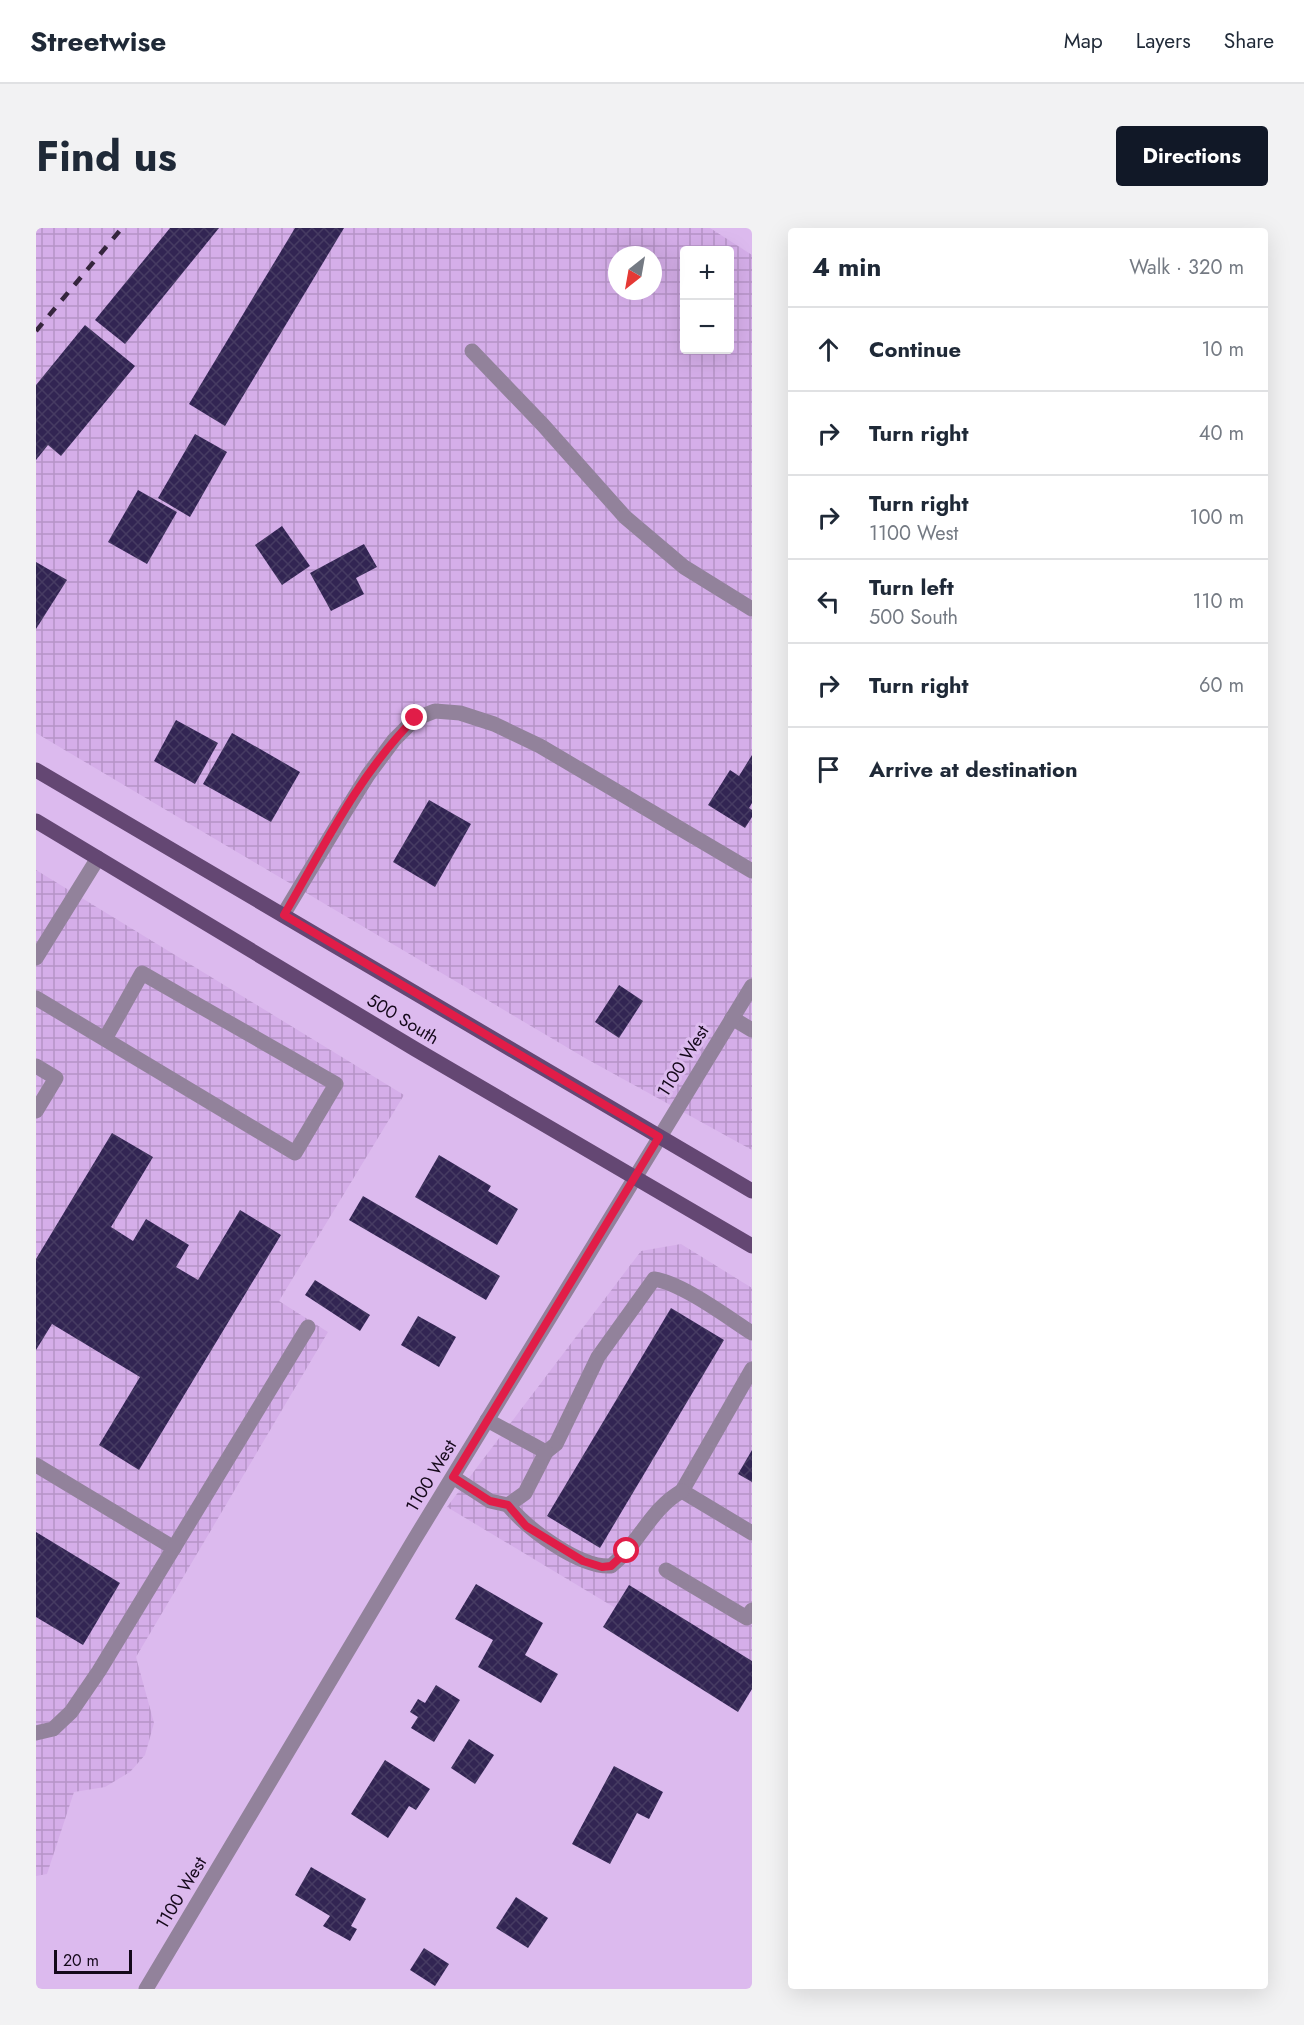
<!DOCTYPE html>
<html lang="en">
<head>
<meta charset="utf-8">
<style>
	body { margin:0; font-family:Jost,sans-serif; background:#f2f2f3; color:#1f2937 }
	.controls { position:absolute; right:18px; top:18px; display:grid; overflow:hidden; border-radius:6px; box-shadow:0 6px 24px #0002 }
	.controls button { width:54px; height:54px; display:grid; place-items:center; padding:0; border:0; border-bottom:2px solid #e0e1e3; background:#fff; color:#1f2937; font:30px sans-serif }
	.compass { position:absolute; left:572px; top:18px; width:54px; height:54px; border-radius:50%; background:#fff; box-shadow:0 6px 24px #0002; rotate:211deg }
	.scale { position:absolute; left:18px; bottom:15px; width:78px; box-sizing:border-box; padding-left:6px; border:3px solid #14081a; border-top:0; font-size:16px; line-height:21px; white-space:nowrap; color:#14081a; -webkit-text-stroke:4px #dcbaee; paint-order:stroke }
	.stop { position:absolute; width:18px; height:18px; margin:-14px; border:4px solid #e11d48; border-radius:50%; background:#fff }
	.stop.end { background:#e11d48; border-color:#fff; box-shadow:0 2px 6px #0008 }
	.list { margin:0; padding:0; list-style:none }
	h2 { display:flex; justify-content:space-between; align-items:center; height:78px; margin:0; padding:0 24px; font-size:26px }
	h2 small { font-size:20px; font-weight:400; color:#747a83 }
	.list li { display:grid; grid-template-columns:39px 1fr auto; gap:18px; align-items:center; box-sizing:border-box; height:84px; padding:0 24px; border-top:2px solid #e0e1e3 }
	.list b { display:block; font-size:22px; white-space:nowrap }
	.list p { margin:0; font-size:20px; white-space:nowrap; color:#747a83 }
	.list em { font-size:20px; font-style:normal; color:#747a83 }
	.icon { flex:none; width:33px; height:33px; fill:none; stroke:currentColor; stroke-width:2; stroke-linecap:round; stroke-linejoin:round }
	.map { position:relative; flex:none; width:716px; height:1761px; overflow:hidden; border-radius:6px }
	header { display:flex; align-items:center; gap:36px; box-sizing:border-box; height:84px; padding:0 30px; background:#fff; border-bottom:2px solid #e0e1e3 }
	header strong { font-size:28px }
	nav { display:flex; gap:33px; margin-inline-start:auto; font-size:21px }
	.intro { display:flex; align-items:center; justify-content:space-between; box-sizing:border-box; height:144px; padding:0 36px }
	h1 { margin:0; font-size:42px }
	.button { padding:15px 27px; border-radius:6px; background:#111827; color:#fff; font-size:21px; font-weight:700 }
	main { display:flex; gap:36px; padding:0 36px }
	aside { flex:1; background:#fff; border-radius:6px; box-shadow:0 6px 24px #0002 }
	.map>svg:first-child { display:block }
</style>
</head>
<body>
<header>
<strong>Streetwise</strong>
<nav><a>Map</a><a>Layers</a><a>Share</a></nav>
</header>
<div class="intro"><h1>Find us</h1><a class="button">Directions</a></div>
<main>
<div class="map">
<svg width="716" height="1761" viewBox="0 0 716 1761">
	<defs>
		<pattern id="industrial-grid" width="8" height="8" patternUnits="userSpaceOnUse" patternTransform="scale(1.5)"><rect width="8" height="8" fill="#d5aee9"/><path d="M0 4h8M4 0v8" fill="none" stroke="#b694c7"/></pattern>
		<pattern id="building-cross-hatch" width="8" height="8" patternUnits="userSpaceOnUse" patternTransform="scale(1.5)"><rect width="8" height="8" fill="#322553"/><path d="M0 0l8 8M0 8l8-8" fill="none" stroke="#463b62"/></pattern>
	</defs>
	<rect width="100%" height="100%" fill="#dcbaee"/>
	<g fill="url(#industrial-grid)" fill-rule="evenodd">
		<path d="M0 0H674L716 27V922L549 830 0 505ZM648 22H694V122H648ZM581 27H617V63H581Z"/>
		<polygon points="0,642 368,867 243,1073 292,1104 100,1429 118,1495 109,1527 94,1544 69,1559 38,1564 11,1646 0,1648"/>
		<polygon points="645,1016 716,1060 716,1462 411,1279 605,1023"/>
	</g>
	<g fill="url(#building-cross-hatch)">
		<polygon points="134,0 183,0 89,116 59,92"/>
		<polygon points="259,0 308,0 189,198 153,176"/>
		<polygon points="49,97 99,138 25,228 12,217 0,232 0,157"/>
		<polygon points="159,206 191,224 154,289 122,270"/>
		<polygon points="102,262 141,284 111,336 72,314"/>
		<polygon points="246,298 274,338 246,357 219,317"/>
		<polygon points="328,316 341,339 320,350 328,366 295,383 274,345"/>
		<polygon points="0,334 31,352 0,401"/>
		<polygon points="140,492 182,515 159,556 118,533"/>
		<polygon points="196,505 264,544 235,594 167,556"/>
		<polygon points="716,527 716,575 713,580 716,582 716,589 709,600 672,577 694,542 703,548"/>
		<polygon points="393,572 435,596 399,659 357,634"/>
		<polygon points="583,757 607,773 583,810 559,794"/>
		<polygon points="76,905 117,929 75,999 97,1013 110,991 153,1017 140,1039 162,1052 204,982 245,1007 103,1242 63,1217 104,1149 16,1096 0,1122 0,1031"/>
		<polygon points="403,927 455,958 452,963 482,981 461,1017 379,969"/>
		<polygon points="327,968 464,1048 450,1072 313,992"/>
		<polygon points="279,1052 334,1087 324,1103 269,1067"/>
		<polygon points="635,1080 688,1112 564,1320 511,1288"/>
		<polygon points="382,1088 420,1109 403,1139 365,1117"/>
		<polygon points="716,1222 716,1254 702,1246"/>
		<polygon points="0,1304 84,1355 47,1417 0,1389"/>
		<polygon points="440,1356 507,1395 489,1427 522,1446 505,1475 442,1439 457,1412 419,1391"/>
		<polygon points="593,1357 716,1433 716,1461 702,1484 567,1399"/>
		<polygon points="400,1457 424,1472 398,1514 375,1500 382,1489 374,1484 382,1471 389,1475"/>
		<polygon points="433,1511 458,1527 439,1556 415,1540"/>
		<polygon points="349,1532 394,1561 380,1582 373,1578 352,1610 315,1586"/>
		<polygon points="578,1538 627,1564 613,1591 601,1585 574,1636 536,1616"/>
		<polygon points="275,1639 330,1671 315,1698 321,1701 314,1713 287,1698 294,1688 259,1667"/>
		<polygon points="480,1669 512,1690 492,1720 460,1700"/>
		<polygon points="388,1720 413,1736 399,1758 374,1742"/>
	</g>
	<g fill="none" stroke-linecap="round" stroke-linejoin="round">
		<g stroke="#92829b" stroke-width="15">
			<polyline points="436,123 507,197 589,289 648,339 716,381"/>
			<polyline points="247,687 309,584 332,547 358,512 379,491 399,483 424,485 458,496 504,518 716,643"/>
			<polyline points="0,730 62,630"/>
			<polyline points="0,770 259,925 300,856 106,745 69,811"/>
			<polyline points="696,790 716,802"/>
			<polyline points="0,838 20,850 0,883"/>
			<polyline points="716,1141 646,1263 716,1305"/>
			<path d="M451 1192 510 1224 520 1216 562 1129 618 1051C646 1055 691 1089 716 1105"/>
			<polyline points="0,1237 138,1320"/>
			<polyline points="417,1249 454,1273 472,1277 489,1265 510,1224"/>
			<path d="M472 1277C491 1301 544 1340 575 1338 603 1316 614 1281 646 1263"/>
			<polyline points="630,1342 711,1390 716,1382"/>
			<polyline points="0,1505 17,1501 35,1484 63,1443 272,1099"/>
			<polyline points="110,1761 378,1312 716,758"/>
		</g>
		<g stroke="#644773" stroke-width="15">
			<polyline points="0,542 716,963"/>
			<polyline points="0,593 379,821 716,1018"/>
		</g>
		<polyline stroke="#35253d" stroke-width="4.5" stroke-dasharray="10 10" stroke-linecap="butt" points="0,103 86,0"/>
	</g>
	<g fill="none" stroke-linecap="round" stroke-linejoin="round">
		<path stroke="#e11d48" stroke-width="8" d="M379 490C323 546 287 620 248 687L623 909 417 1249 454 1273 472 1277 490 1298 547 1333 566 1339 575 1338 591 1323"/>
	</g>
	<g text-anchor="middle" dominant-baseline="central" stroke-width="6" stroke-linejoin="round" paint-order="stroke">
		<g font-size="18" fill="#14081a" stroke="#dcbaee">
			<text transform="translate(367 791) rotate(31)">500 South</text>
			<text transform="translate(647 833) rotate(-58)">1100 West</text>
			<text transform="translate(395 1248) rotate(-59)">1100 West</text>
			<text transform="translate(145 1665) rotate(-59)">1100 West</text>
		</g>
	</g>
</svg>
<div class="controls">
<button>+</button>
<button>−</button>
</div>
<svg class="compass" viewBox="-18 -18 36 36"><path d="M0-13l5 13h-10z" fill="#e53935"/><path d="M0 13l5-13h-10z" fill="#747a83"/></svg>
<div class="scale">20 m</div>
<div class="stop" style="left:591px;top:1323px"></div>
<div class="stop end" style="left:379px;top:490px"></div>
</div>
<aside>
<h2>4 min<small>Walk · 320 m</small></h2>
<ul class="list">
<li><svg class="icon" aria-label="ahead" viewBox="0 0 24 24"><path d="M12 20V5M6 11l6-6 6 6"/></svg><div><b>Continue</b></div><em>10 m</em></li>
<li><svg class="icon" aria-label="right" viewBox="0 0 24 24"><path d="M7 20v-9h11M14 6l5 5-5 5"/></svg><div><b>Turn right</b></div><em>40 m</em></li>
<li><svg class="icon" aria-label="right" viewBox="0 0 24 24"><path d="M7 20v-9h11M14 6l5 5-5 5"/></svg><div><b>Turn right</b><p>1100 West</p></div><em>100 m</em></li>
<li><svg class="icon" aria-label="left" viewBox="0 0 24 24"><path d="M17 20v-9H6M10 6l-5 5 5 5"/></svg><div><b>Turn left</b><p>500 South</p></div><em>110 m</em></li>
<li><svg class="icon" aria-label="right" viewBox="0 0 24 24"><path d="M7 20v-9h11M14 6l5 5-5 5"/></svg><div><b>Turn right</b></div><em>60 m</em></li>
<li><svg class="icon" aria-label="arrive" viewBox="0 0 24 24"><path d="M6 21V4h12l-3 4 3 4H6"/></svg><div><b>Arrive at destination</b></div></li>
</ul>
</aside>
</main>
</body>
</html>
